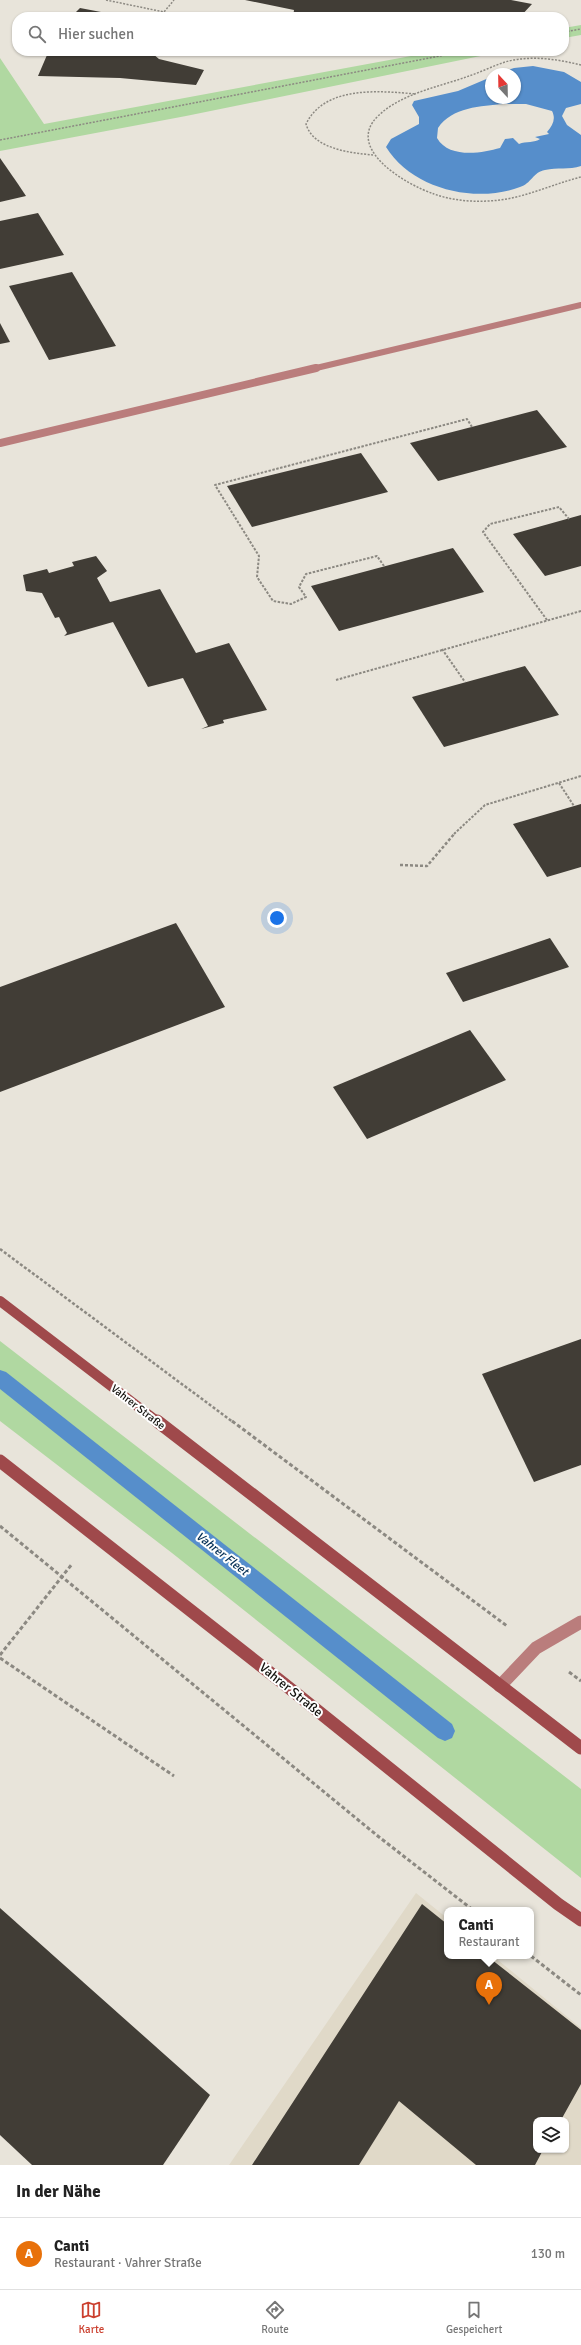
<!DOCTYPE html>
<html lang="de">
<head>
<meta charset="utf-8">
<style>
	body { margin:0; font-family:Signika,sans-serif; background:#f6f6f6; color:#222 }
	.controls { position:absolute; right:12px; bottom:12px; display:grid; overflow:hidden; border-radius:8px; box-shadow:0 1px 3px #0004 }
	.controls button { width:36px; height:36px; display:grid; place-items:center; padding:0; border:0; border-bottom:1px solid #e0e0e0; background:#fff; color:#222; font:20px sans-serif }
	.compass { position:absolute; left:485px; top:68px; width:36px; height:36px; border-radius:50%; background:#fff; box-shadow:0 1px 3px #0004; rotate:338deg }
	.you { position:absolute; left:277px; top:918px; width:14px; height:14px; margin:-10px; border:3px solid #fff; border-radius:50%; background:#1a73e8; box-shadow:0 0 0 6px #1a73e833 }
	.badge { display:grid; place-items:center; width:26px; height:26px; border-radius:50%; background:#cb3f2e; color:#fff; font-size:13px; font-weight:700 }
	.pin { position:absolute; translate:-50% -33px; filter:drop-shadow(0 1px 2px #0008) }
	.pin::after { content:''; position:absolute; top:21px; width:14px; height:12px; background:inherit; clip-path:polygon(0 0,100% 0,50% 100%) }
	.popup { position:absolute; left:444px; top:1907px; width:90px; height:52px; box-sizing:border-box; display:grid; place-content:center; border-radius:8px; background:#fff; filter:drop-shadow(0 1px 3px #0005); font-size:13px; white-space:nowrap; color:#767676 }
	.popup b { font-size:15px; color:#222 }
	.popup::after { content:''; position:absolute; left:50%; top:100%; margin-left:-8px; border:8px solid transparent; border-top-color:#fff }
	.list { margin:0; padding:0; list-style:none }
	h2 { display:flex; justify-content:space-between; align-items:center; height:52px; margin:0; padding:0 16px; font-size:17px }
	h2 small { font-size:13px; font-weight:400; color:#767676 }
	.list li { display:grid; grid-template-columns:26px 1fr auto; gap:12px; align-items:center; box-sizing:border-box; height:72px; padding:0 16px; border-top:1px solid #e0e0e0 }
	.list b { display:block; font-size:15px; white-space:nowrap }
	.list p { margin:0; font-size:13px; white-space:nowrap; color:#767676 }
	.list em { font-size:13px; font-style:normal; color:#767676 }
	.icon { flex:none; width:22px; height:22px; fill:none; stroke:currentColor; stroke-width:2; stroke-linecap:round; stroke-linejoin:round }
	.map { position:relative; flex:none; width:581px; height:2165px; overflow:hidden }
	.search { position:absolute; background:#fff; box-shadow:0 1px 3px #0004; left:12px; right:12px; top:12px; height:44px; display:flex; align-items:center; gap:10px; box-sizing:border-box; padding:0 14px; border-radius:16px; color:#767676; font-size:15px }
	.sheet { height:124px; background:#fff }
	nav { display:flex; justify-content:space-around; align-items:center; box-sizing:border-box; height:56px; border-top:1px solid #e0e0e0; background:#fff; font-size:11px; color:#767676 }
	nav a { display:grid; justify-items:center; gap:2px }
	nav .on { color:#cb3f2e }
	.map>svg:first-child { display:block }
</style>
</head>
<body>
<div class="map">
<svg width="581" height="2165" viewBox="0 0 581 2165">
	<rect width="100%" height="100%" fill="#e8e4da"/>
	<path fill="#e0d9c8" fill-rule="evenodd" d="M416 1893 447 1918V1956H493L581 2028V2165H229ZM536 2120H566V2150H536Z"/>
	<g fill="#b0d8a1">
		<polygon points="581,25 581,35 564,38 564,28"/>
		<polygon points="438,51 505,51 186,116 0,151 0,58 44,124"/>
		<polygon points="0,1341 581,1789 581,1878 172,1553 0,1421"/>
	</g>
	<path fill="#568ecb" fill-rule="evenodd" d="M533 66 564 72 581 82V104L566 108 562 116 567 125 581 135V166C569 170 557 167 545 170 533 172 531 184 520 187 475 204 412 189 386 147L391 139 419 124V117L412 105 414 101 458 91 491 77V98H515V74H497L514 68ZM504 104H526L552 111C556 119 553 125 547 132L549 134 535 137 540 139C535 143 526 141 519 144L513 138 505 139 500 148C482 153 449 159 437 138L438 128C452 107 481 106 504 104Z"/>
	<g fill="none" stroke-linecap="round" stroke-linejoin="round">
		<polygon fill="#568ecb" fill-rule="evenodd" points="0,1370 6,1372 452,1724 455,1731 452,1738 445,1741 438,1738 0,1389"/>
	</g>
	<g fill="#413d36">
		<polygon points="245,0 511,0 532,4 520,17 333,13 330,17 293,17 294,10"/>
		<polygon points="80,8 122,16 122,17 71,17"/>
		<polygon points="118,51 155,51 153,54 159,59 204,70 196,85 120,78 38,76 47,55 116,55"/>
		<polygon points="0,158 18,184 26,196 0,202"/>
		<polygon points="38,213 64,255 0,269 0,221"/>
		<polygon points="72,272 116,346 49,360 9,286"/>
		<polygon points="0,323 10,342 0,344"/>
		<polygon points="537,410 567,447 438,481 410,443"/>
		<polygon points="361,453 388,492 252,527 227,486"/>
		<polygon points="581,515 581,566 545,576 513,534"/>
		<polygon points="453,548 484,592 339,631 311,586"/>
		<polygon points="96,556 107,571 97,578 110,602 160,589 196,653 229,643 267,710 223,720 224,723 201,729 208,726 183,678 148,687 113,622 64,636 67,633 59,617 55,618 42,593 26,591 23,575 47,569 49,573 74,566 72,562"/>
		<polygon points="525,666 559,715 444,747 412,697"/>
		<polygon points="581,804 581,867 547,877 513,824"/>
		<polygon points="176,923 225,1007 0,1092 0,987"/>
		<polygon points="550,938 569,967 463,1002 446,973"/>
		<polygon points="470,1030 506,1080 367,1139 333,1087"/>
		<polygon points="581,1339 581,1465 534,1482 482,1374"/>
		<polygon points="422,1904 447,1924 447,1956 487,1956 581,2030 581,2084 561,2120 536,2120 536,2150 543,2150 535,2165 476,2165 399,2101 359,2165 252,2165"/>
		<polygon points="0,1908 210,2095 163,2165 32,2165 0,2135"/>
	</g>
	<g fill="none" stroke-linecap="round" stroke-linejoin="round">
		<g stroke="#8c8982" stroke-width="1.5" stroke-dasharray="2 1.5" stroke-linecap="butt">
			<polyline points="106,0 164,12 174,0"/>
			<polyline points="564,32 581,29"/>
			<path d="M581 65C557 59 530 55 505 62 493 66 481 72 469 76 439 87 402 93 378 116 344 149 407 185 434 194 451 200 469 202 488 201 521 200 549 185 581 177"/>
			<polyline points="0,140 466,51"/>
			<path d="M373 155C351 153 313 149 306 124 325 85 380 91 416 94"/>
		</g>
		<g stroke="#8c8982" stroke-width="2" stroke-dasharray="2.5 1.5" stroke-linecap="butt">
			<polyline points="384,566 377,556 306,574 299,587 306,597 291,604 273,601 257,577 259,556 215,485 467,419 472,427"/>
			<polyline points="547,620 483,532 490,524 559,507 569,519"/>
			<polyline points="442,649 465,682"/>
			<polyline points="336,680 581,611"/>
			<polyline points="559,783 574,806"/>
			<polyline points="454,834 485,805 581,776"/>
		</g>
		<g stroke="#8c8982" stroke-width="2.5" stroke-dasharray="3 2" stroke-linecap="butt">
			<polyline points="400,865 427,866 455,833"/>
			<polyline points="0,1249 233,1422"/>
		</g>
		<g stroke="#8c8982" stroke-width="3" stroke-dasharray="4 2.5" stroke-linecap="butt">
			<polyline points="232,1421 507,1626"/>
			<polyline points="0,1526 379,1837 473,1910"/>
			<polyline points="0,1655 72,1564"/>
			<polyline points="0,1658 174,1776"/>
			<polyline points="569,1672 581,1681"/>
			<polyline points="531,1956 581,1995"/>
		</g>
		<polyline stroke="#ba7d7c" stroke-width="6" points="312,369 581,305"/>
		<polyline stroke="#ba7d7c" stroke-width="8" points="0,443 316,368"/>
		<polyline stroke="#ba7d7c" stroke-width="13" points="500,1686 536,1648 581,1622"/>
		<polyline stroke="#9f494b" stroke-width="10" points="0,1301 158,1422"/>
		<g stroke="#9f494b" stroke-width="13">
			<polyline points="157,1421 581,1748"/>
			<polyline points="0,1461 283,1683 558,1904 581,1920"/>
		</g>
	</g>
	<g text-anchor="middle" dominant-baseline="central" stroke-width="4" stroke-linejoin="round" paint-order="stroke">
		<g font-size="11" fill="#13120e" stroke="#fff">
			<text transform="translate(138 1407) rotate(38)">Vahrer Straße</text>
		</g>
		<g font-size="12" font-style="italic" fill="#042e55" stroke="#fff">
			<text transform="translate(222 1554) rotate(38)">Vahrer Fleet</text>
		</g>
		<g font-size="13" fill="#13120e" stroke="#fff">
			<text transform="translate(291 1690) rotate(39)">Vahrer Straße</text>
		</g>
	</g>
</svg>
<div class="controls">
<button><svg class="icon" aria-label="layers" viewBox="0 0 24 24"><path d="M12 4l9 5-9 5-9-5zM3 14l9 5 9-5"/></svg></button>
</div>
<svg class="compass" viewBox="-18 -18 36 36"><path d="M0-13l5 13h-10z" fill="#e53935"/><path d="M0 13l5-13h-10z" fill="#767676"/></svg>
<div class="you"></div>
<div class="pin badge" style="left:489px;top:2005px;background:#e8710a">A</div>
<div class="popup"><b>Canti</b>Restaurant</div>
<div class="search"><svg class="icon" aria-label="search" viewBox="0 0 24 24"><circle cx="10" cy="10" r="6"/><path d="M15 15l6 6"/></svg>Hier suchen</div>
</div>
<section class="sheet">
<h2>In der Nähe<small></small></h2>
<ul class="list">
<li><span class="badge" style="background:#e8710a">A</span><div><b>Canti</b><p>Restaurant · Vahrer Straße</p></div><em>130 m</em></li>
</ul>
</section>
<nav>
<a class="on"><svg class="icon" aria-label="map" viewBox="0 0 24 24"><path d="M3 6l6-2 6 2 6-2v14l-6 2-6-2-6 2zM9 4v14M15 6v14"/></svg>Karte</a>
<a><svg class="icon" aria-label="directions" viewBox="0 0 24 24"><path d="M12 3l9 9-9 9-9-9zM9 14v-3h6M13 9l2 2-2 2"/></svg>Route</a>
<a><svg class="icon" aria-label="saved" viewBox="0 0 24 24"><path d="M7 4h10v16l-5-4-5 4z"/></svg>Gespeichert</a>
</nav>
</body>
</html>
